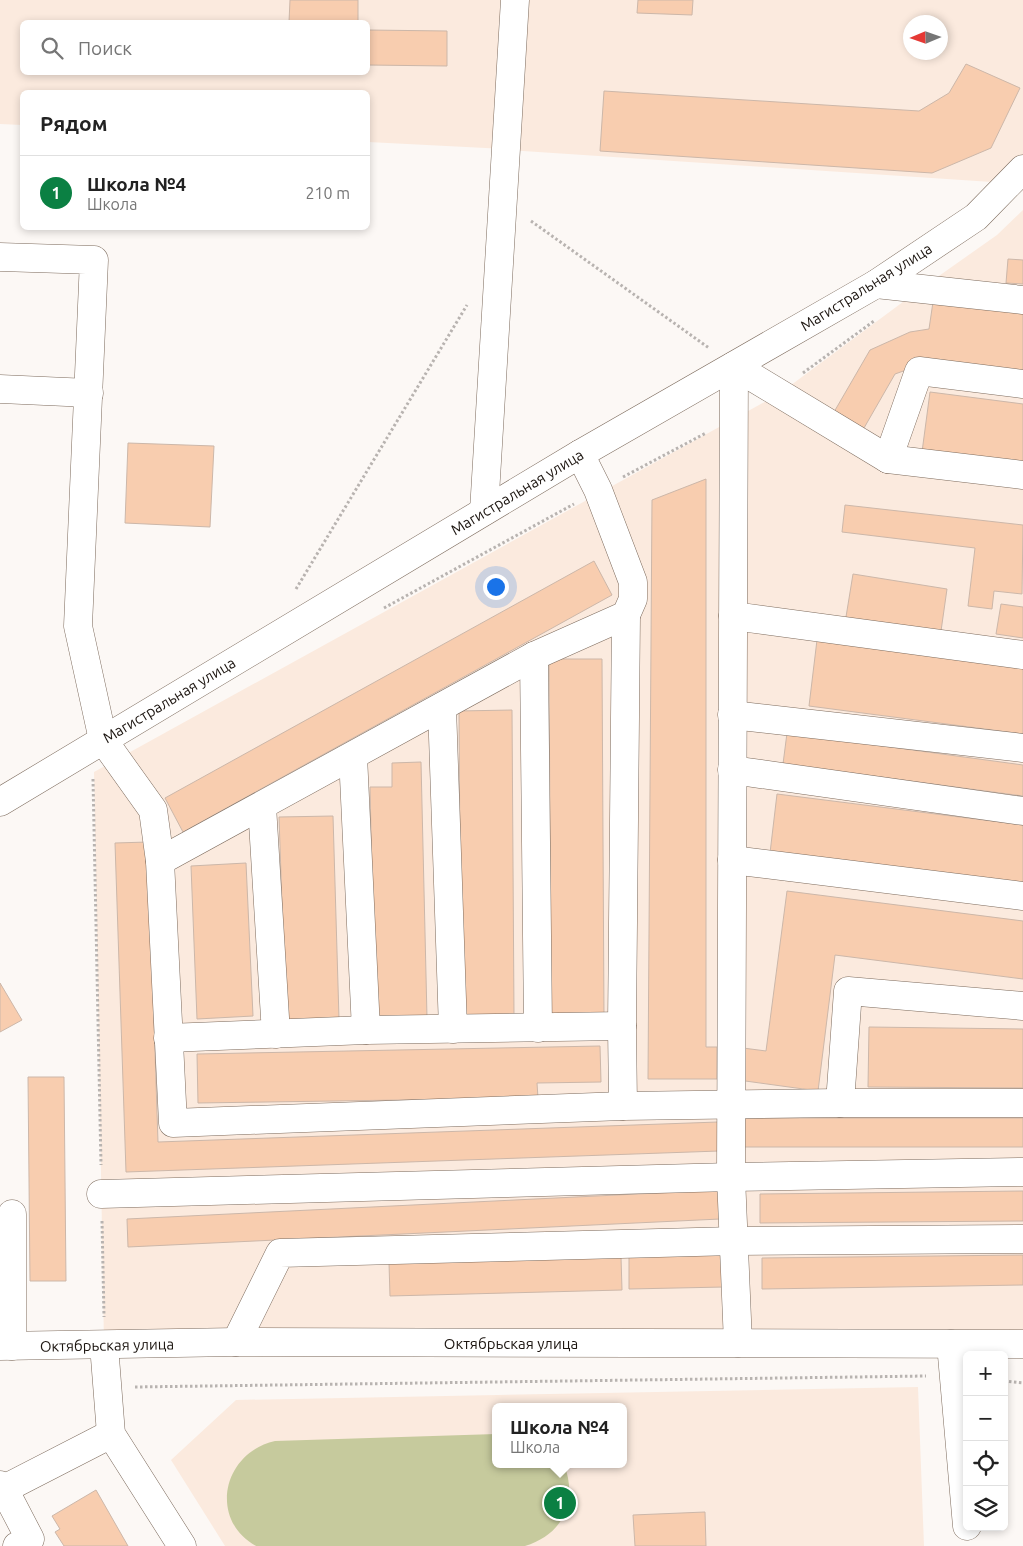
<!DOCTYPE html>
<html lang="ru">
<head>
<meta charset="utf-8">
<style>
	body { margin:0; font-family:Ubuntu,sans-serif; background:#f6f6f6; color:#222 }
	.controls { position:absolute; right:15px; bottom:15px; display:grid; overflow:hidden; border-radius:8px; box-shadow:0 2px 8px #0003 }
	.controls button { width:45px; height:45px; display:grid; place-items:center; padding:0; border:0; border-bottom:1px solid #e0e0e0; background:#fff; color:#222; font:25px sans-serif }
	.compass { position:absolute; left:903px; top:15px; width:45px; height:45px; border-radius:50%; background:#fff; box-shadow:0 2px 8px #0003; rotate:268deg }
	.you { position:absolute; left:495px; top:586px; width:18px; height:18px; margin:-12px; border:4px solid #fff; border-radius:50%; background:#1a73e8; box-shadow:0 0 0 8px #1a73e833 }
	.badge { display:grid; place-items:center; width:32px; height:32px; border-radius:50%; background:#0b8043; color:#fff; font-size:16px; font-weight:700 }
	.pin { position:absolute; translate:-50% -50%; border:2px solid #fff; box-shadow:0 1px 5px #0006 }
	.popup { position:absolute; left:492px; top:1403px; width:135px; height:65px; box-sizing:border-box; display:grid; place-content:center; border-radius:8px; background:#fff; filter:drop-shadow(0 1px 4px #0005); font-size:16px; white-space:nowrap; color:#767676 }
	.popup b { font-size:19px; color:#222 }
	.popup::after { content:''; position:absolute; left:50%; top:100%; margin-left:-10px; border:10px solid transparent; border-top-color:#fff }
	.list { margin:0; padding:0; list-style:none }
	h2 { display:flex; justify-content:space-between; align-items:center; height:65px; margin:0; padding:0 20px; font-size:21px }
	h2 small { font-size:16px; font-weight:400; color:#767676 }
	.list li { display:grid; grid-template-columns:32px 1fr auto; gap:15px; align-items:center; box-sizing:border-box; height:75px; padding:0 20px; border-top:1px solid #e0e0e0 }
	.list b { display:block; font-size:19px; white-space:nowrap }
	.list p { margin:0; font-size:16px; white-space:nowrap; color:#767676 }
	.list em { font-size:16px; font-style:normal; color:#767676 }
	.icon { flex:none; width:28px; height:28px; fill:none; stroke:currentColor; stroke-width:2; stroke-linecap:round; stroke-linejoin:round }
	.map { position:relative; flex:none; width:1023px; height:1546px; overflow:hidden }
	.search { position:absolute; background:#fff; box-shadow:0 2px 8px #0003; left:20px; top:20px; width:350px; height:55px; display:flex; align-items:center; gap:12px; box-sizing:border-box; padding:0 18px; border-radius:8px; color:#767676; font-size:19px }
	.panel { position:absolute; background:#fff; box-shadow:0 2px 8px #0003; left:20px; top:90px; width:350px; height:140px; border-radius:8px }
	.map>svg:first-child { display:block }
</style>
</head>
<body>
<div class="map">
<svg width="1023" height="1546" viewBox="0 0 1023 1546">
	<rect width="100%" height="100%" fill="#fcf8f5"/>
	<g fill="#fbeade" fill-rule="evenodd">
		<path d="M0 0H514L505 149 368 142V92H22V125L0 124ZM22 22H368V72H22Z"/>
		<path d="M517 0H1023V155L1007 183 508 150ZM910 22H940V52H910Z"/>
		<polygon points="1023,210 1023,1343 104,1345 94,772 779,394 919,290 997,235"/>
		<path d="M918 1387 924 1546H225L171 1460 236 1400ZM496 1407H624V1464H496Z"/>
	</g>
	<path fill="#c6ca9d" d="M496 1434V1464H564C578 1501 564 1534 525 1546H256C208 1519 223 1453 275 1441Z"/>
	<g fill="#f8cdaf" stroke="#ccb7a9">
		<polygon points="290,0 358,0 358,22 289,22"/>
		<polygon points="638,0 693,0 692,15 637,13"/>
		<polygon points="368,30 447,31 447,66 368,65"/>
		<polygon points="966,64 1020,88 991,148 932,173 600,151 604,91 919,111 949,93"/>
		<polygon points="1008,259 1023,260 1023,284 1006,283"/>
		<polygon points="933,302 1023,313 1023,374 926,363 895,374 864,428 834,412 870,350 910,332 929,329"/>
		<polygon points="930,392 1023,404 1023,464 922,452"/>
		<polygon points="128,443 214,446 210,527 125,523"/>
		<polygon points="706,479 706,1047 717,1047 717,1079 648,1079 652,500"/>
		<polygon points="845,505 1023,525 1022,594 994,591 992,609 968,606 975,548 842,532"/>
		<polygon points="594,561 612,595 183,832 165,798"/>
		<polygon points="853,574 947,589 940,638 845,623"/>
		<polygon points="1001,604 1023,607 1023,638 996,634"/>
		<polygon points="817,640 1023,666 1023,734 809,706"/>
		<polygon points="549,659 602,659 604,1018 551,1018"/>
		<polygon points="512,710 514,1016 461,1016 459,711"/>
		<polygon points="787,733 1023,765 1023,796 783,764"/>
		<polygon points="421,762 427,1018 375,1020 370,787 392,787 392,763"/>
		<polygon points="777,794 1023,825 1023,885 770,853"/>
		<polygon points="333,816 339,1019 286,1021 279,817"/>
		<polygon points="148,842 158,1142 718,1122 719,1151 126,1172 115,843"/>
		<polygon points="246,863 253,1016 197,1019 191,866"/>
		<polygon points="787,891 1023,921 1023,979 835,955 818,1091 738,1080 743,1048 766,1051"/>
		<polygon points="0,983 22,1020 0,1032"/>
		<polygon points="869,1027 1023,1029 1023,1088 868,1087"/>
		<polygon points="600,1046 601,1082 537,1083 538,1098 198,1103 197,1054"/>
		<polygon points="28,1077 64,1077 66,1281 30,1281"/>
		<rect x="741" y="1118" width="282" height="29"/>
		<polygon points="719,1190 720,1219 128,1247 127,1219"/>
		<polygon points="1023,1191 1023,1221 760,1223 760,1194"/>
		<polygon points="724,1255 724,1287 629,1289 629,1257"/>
		<polygon points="1023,1255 1023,1285 762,1289 762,1258"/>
		<polygon points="621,1257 622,1290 390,1296 389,1263"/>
		<polygon points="96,1490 128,1546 64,1546 55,1532 60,1529 52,1516"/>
		<polygon points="705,1512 706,1546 635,1546 633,1515"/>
	</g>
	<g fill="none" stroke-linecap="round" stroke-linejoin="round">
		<g stroke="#7d6b5d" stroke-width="29">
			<g id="minor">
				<polyline points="0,257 94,260 78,626 103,740 153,810 160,861 173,1123 623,1106 840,1103 1023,1103"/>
				<polyline points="876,284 1023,300"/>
				<polyline points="734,366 731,1177 738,1343"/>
				<polyline points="734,366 888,459 1023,475"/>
				<polyline points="0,389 89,393"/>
				<polyline points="888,459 919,371 1023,384"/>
				<polyline points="484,511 515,0"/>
				<polyline points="733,616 1023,655"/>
				<polyline points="534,656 538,1028"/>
				<polyline points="442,707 453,1029"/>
				<polyline points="732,715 1023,748"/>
				<polyline points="353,756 366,1030"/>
				<polyline points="732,770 1023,811"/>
				<polyline points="262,806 276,1034"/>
				<polyline points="732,860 1023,896"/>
				<polyline points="160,861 534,656 626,615 633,599 633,582 598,490 580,454"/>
				<polyline points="168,1038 366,1030 622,1026"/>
				<polyline points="840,1103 848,991 1023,1006"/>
				<polyline points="623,1106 622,1026 626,615"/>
				<polyline points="101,1194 731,1177 1023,1172"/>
				<polyline points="236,1342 280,1253 734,1241 1023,1239"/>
				<polyline points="951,1344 967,1526"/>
				<polyline points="104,1345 111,1434 182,1546"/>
				<polyline points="0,1346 236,1342 1023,1344"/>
				<polyline points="12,1346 12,1214"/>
				<polyline points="0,1485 4,1489 30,1539 17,1546"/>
				<polyline points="4,1489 111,1434"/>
			</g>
		</g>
		<g stroke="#7d6b5d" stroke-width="29">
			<polyline id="major" points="0,802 580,454 876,284 976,217 1023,169"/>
		</g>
		<g stroke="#b8b3b0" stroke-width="3" stroke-dasharray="2.5 2.5" stroke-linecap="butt">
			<polyline points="531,221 709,348"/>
			<polyline points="803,373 874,321"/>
			<polyline points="623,477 706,433"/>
			<polyline points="296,589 467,305"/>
			<polyline points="384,608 574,504"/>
			<polyline points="93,779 101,1165"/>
			<polyline points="102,1221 104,1317"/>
			<polyline points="1004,1381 1023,1383"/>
			<polyline points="135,1387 926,1376"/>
		</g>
		<use href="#minor" stroke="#fff" stroke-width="28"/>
		<use href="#major" stroke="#fff" stroke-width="28"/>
	</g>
	<g text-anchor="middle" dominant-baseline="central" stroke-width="4.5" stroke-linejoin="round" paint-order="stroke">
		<g font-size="15" fill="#1b140f" stroke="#fff">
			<text transform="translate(866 287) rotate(-32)">Магистральная улица</text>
			<text transform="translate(517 492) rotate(-31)">Магистральная улица</text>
			<text transform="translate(169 700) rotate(-31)">Магистральная улица</text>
			<text x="511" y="1343">Октябрьская улица</text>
			<text transform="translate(107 1345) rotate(-1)">Октябрьская улица</text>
		</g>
	</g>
</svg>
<div class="controls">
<button>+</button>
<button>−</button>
<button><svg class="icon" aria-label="locate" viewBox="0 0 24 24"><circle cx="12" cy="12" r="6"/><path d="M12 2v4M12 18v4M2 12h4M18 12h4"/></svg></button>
<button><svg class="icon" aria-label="layers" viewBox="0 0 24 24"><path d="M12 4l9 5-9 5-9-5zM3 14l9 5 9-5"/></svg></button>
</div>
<svg class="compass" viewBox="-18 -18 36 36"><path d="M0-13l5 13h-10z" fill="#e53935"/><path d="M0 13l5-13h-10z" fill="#767676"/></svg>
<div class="you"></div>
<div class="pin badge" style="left:560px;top:1503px">1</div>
<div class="popup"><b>Школа №4</b>Школа</div>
<div class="search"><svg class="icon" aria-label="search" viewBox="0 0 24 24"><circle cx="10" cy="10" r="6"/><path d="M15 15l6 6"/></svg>Поиск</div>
<section class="panel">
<h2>Рядом<small></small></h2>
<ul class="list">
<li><span class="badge">1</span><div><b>Школа №4</b><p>Школа</p></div><em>210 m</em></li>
</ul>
</section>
</div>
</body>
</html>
